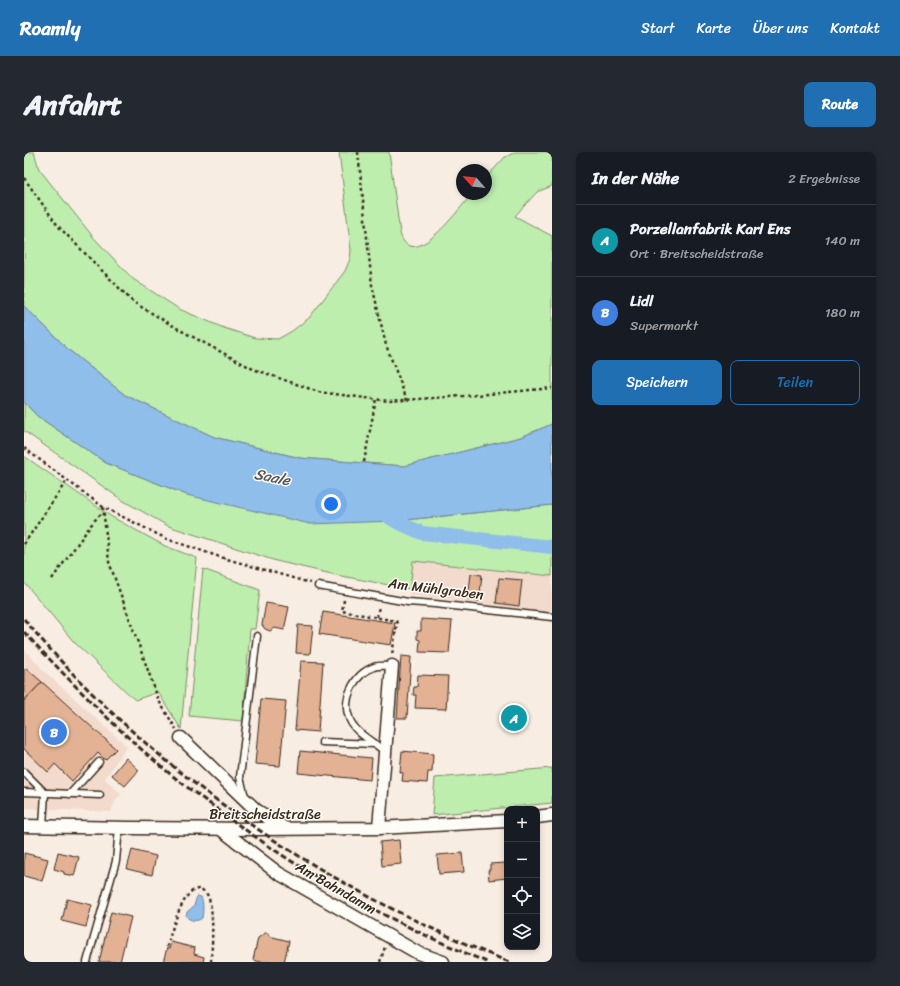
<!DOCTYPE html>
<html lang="de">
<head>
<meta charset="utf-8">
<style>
	body { margin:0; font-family:Sriracha,sans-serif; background:#242831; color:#f1f3f6 }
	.controls { position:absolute; right:12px; bottom:12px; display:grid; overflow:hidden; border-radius:8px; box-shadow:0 2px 6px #0003 }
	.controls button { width:36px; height:36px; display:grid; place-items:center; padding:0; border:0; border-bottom:1px solid #363941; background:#171b24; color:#f1f3f6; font:20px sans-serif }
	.compass { position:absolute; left:432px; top:12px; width:36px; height:36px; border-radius:50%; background:#171b24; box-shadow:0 2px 6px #0003; rotate:297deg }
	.you { position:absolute; left:307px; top:352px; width:14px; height:14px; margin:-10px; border:3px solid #fff; border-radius:50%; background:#1a73e8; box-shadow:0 0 0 6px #1a73e833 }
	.badge { display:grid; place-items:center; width:26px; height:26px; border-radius:50%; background:#1f6fb2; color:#fff; font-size:13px; font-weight:700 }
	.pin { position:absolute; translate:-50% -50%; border:2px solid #fff; box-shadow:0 1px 4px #0006 }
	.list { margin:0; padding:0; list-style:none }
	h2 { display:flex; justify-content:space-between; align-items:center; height:52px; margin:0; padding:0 16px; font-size:17px }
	h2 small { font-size:13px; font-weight:400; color:#9ea1a6 }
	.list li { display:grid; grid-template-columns:26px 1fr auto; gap:12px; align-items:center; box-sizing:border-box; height:72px; padding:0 16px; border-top:1px solid #363941 }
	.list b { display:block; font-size:15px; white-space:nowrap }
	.list p { margin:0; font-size:13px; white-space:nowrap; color:#9ea1a6 }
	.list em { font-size:13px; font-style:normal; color:#9ea1a6 }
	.actions { display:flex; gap:8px; padding:12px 16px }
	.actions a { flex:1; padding:9px 0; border:1px solid #1f6fb2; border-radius:8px; text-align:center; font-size:14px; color:#1f6fb2 }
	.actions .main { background:#1f6fb2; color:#fff }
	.icon { flex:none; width:22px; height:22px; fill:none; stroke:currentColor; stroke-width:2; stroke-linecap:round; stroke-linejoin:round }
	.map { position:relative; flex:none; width:528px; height:810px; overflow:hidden; border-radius:8px }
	header { display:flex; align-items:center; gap:24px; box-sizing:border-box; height:56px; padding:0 20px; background:#1f6fb2; color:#fff }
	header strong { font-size:19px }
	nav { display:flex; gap:22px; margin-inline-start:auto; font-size:14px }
	.intro { display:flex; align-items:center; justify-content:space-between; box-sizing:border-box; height:96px; padding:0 24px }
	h1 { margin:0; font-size:28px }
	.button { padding:10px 18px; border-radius:8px; background:#1f6fb2; color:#fff; font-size:14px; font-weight:700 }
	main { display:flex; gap:24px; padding:0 24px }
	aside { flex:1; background:#171b24; border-radius:8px; box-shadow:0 2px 6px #0003 }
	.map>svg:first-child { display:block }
</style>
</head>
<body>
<header>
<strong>Roamly</strong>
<nav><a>Start</a><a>Karte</a><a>Über uns</a><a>Kontakt</a></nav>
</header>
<div class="intro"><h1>Anfahrt</h1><a class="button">Route</a></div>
<main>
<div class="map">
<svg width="528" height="810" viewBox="0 0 528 810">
	<rect width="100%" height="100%" fill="#f8ede3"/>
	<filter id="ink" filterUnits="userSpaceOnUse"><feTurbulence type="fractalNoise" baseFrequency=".025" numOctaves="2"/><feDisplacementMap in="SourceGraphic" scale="8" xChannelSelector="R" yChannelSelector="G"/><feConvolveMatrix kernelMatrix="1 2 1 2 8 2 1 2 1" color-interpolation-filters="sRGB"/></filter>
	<g filter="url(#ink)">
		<g fill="#f2dbcc">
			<polygon points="389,409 528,424 528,461 385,443"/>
			<polygon points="0,497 22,521 103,594 81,627 97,642 92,648 87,660 0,656"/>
		</g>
		<g fill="#bdeeae" stroke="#7c8c66">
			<path d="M0 0H10L15 17 70 86 109 127 155 157 200 176 231 186 254 187 268 179 285 166 321 119 326 107 327 98 315 0H365L376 81C388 123 436 55 448 42H462V26L480 6 491 0H528V34L513 40 491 64 528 84V272L497 285 380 314 276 306 190 285 101 243 46 199 0 154Z"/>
			<polygon points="0,250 13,264 82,311 163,343 371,369 528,353 528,424 389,409 386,437 312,423 252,409 144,374 98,348 0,279"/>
			<polygon points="0,304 88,365 141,394 173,406 157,577 134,540 111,548 50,490 0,430"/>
			<polygon points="179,417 236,438 231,477 226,477 219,569 165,564"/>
			<polygon points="528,616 528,651 408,663 411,626"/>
		</g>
		<g fill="#90beea" stroke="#6e8398">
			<polygon points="0,154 46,199 101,243 190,285 276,306 380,314 497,285 528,272 528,353 371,369 286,372 163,343 82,311 13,264 0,250"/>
			<path d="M173 744 177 745C180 750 179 761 178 766 174 770 165 769 162 764L163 760 170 754Z"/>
		</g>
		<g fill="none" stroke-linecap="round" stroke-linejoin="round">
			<polyline stroke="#90beea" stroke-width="14" points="355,358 371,369 398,381 528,395"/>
		</g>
		<g fill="#e3b295" stroke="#3b2a1e">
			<polygon points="447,422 458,423 455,449 444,447"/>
			<polygon points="475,426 498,428 495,454 472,451"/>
			<polygon points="242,451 265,455 260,478 251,476 246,479 241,477 238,473"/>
			<polygon points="299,460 371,471 367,493 295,482"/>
			<polygon points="397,467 428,469 425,501 395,500 396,488 393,487 393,479 397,479"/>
			<polygon points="274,473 289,474 286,502 272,501"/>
			<polygon points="377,504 387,505 383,566 373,566"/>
			<polygon points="277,509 299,510 294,580 271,578"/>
			<polygon points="2,516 18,530 0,549 0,518"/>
			<polygon points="394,523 424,524 422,557 391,556 392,543 389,543 390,535 393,535"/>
			<polygon points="18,530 92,597 81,608 74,601 48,629 31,612 24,620 0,597 0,549"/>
			<polygon points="237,547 262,549 256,614 231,612"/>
			<polygon points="276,599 348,606 346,628 274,621"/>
			<polygon points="378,599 409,602 408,620 404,620 403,631 378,629 379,621 376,620"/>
			<polygon points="102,606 115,618 101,634 88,623"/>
			<polygon points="375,688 377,712 358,714 356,690"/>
			<polygon points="108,698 132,704 128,723 103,717"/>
			<polygon points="34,700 55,705 50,724 40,722 40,720 30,717"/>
			<polygon points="0,701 24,707 18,729 0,724"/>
			<polygon points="438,701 440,720 415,722 413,703"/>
			<polygon points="481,711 483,726 465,728 464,718 466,718 466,712"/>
			<polygon points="43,747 68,753 62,775 38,769"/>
			<polygon points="87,760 107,765 96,810 75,810"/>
			<polygon points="241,781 244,781 245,784 265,789 260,810 237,810 229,808 234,786"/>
			<polygon points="147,790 171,796 170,802 180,805 179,810 139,810 143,796 145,797"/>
		</g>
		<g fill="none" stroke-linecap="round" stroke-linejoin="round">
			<g stroke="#3b2a1e" stroke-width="9">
				<g id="service">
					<polyline points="294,434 384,450 411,452 528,465"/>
					<polyline points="298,590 351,592"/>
					<path d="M360 599C350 590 332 582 326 568 317 548 330 522 350 515 355 513 363 514 368 514"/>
					<polyline points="0,620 21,641 19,674"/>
					<polyline points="0,640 76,643"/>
					<polyline points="46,642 75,610"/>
					<polyline points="221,645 216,625 233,484"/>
					<polyline points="63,810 92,709 95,676"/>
				</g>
			</g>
			<g stroke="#3b2a1e" stroke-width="15">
				<g id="minor">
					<polyline points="157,586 232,658 260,676"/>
					<polyline points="513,665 528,663"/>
					<polyline points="0,674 105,676 234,677 355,676 483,669"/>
					<polyline points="355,676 368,514"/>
					<polyline points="198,678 254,721 394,801 419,810"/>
				</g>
			</g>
			<g stroke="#3b2a1e" stroke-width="2.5" stroke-dasharray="3 3" stroke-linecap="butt">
				<polyline points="334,0 348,133 362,193 383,248"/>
				<polyline points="0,26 34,74 109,150 156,178 229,217 295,240 365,249 454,243 528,236"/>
				<polyline points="0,296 79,355 143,387 196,405 286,431"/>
				<polyline points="340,310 352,247"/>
				<polyline points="79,355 85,410 135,549 152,577"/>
				<polyline points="0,392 43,328"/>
				<polyline points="28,427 70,369 79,360"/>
				<polyline points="320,448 318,459 372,469 373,471 368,503"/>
				<polyline points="353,465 355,454"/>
				<path d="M143 795C146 784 162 721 182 741 191 751 188 796 187 810"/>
				<polyline points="356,810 361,795"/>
			</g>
			<use href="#service" stroke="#fdfcf7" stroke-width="6"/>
			<use href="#minor" stroke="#fdfcf7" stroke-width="12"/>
			<g stroke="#3b2a1e" stroke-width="3" stroke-dasharray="6 3" stroke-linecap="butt">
				<path d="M0 467C128 621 300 736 485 810"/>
				<path d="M0 480C44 527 88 573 138 615 160 634 184 650 208 668 286 726 372 773 463 810"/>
			</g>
		</g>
	</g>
	<g text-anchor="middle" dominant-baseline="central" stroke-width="3" stroke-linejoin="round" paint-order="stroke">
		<g font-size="14" fill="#3b2a1e" stroke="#fdfcf7">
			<text transform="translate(412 437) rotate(7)">Am Mühlgraben</text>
			<text x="241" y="662">Breitscheidstraße</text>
			<text transform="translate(312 736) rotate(30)">Am Bahndamm</text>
		</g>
		<g font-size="15" font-style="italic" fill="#54565b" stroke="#fdfcf7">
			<text transform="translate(248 325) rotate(11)">Saale</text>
		</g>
	</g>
</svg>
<div class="controls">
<button>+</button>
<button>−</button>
<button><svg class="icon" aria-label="locate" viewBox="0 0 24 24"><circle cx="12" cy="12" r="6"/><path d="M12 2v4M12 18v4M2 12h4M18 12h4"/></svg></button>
<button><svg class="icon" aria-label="layers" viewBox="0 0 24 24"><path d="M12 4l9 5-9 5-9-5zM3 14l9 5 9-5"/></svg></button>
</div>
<svg class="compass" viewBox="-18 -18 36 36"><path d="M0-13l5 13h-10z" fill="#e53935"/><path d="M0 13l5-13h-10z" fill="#9ea1a6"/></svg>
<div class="you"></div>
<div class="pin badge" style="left:490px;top:566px;background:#0f9aa8">A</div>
<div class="pin badge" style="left:30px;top:580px;background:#3f7fe0">B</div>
</div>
<aside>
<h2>In der Nähe<small>2 Ergebnisse</small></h2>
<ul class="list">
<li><span class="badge" style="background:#0f9aa8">A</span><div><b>Porzellanfabrik Karl Ens</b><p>Ort · Breitscheidstraße</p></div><em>140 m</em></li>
<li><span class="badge" style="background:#3f7fe0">B</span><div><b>Lidl</b><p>Supermarkt</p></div><em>180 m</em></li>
</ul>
<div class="actions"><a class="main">Speichern</a><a>Teilen</a></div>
</aside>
</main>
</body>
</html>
